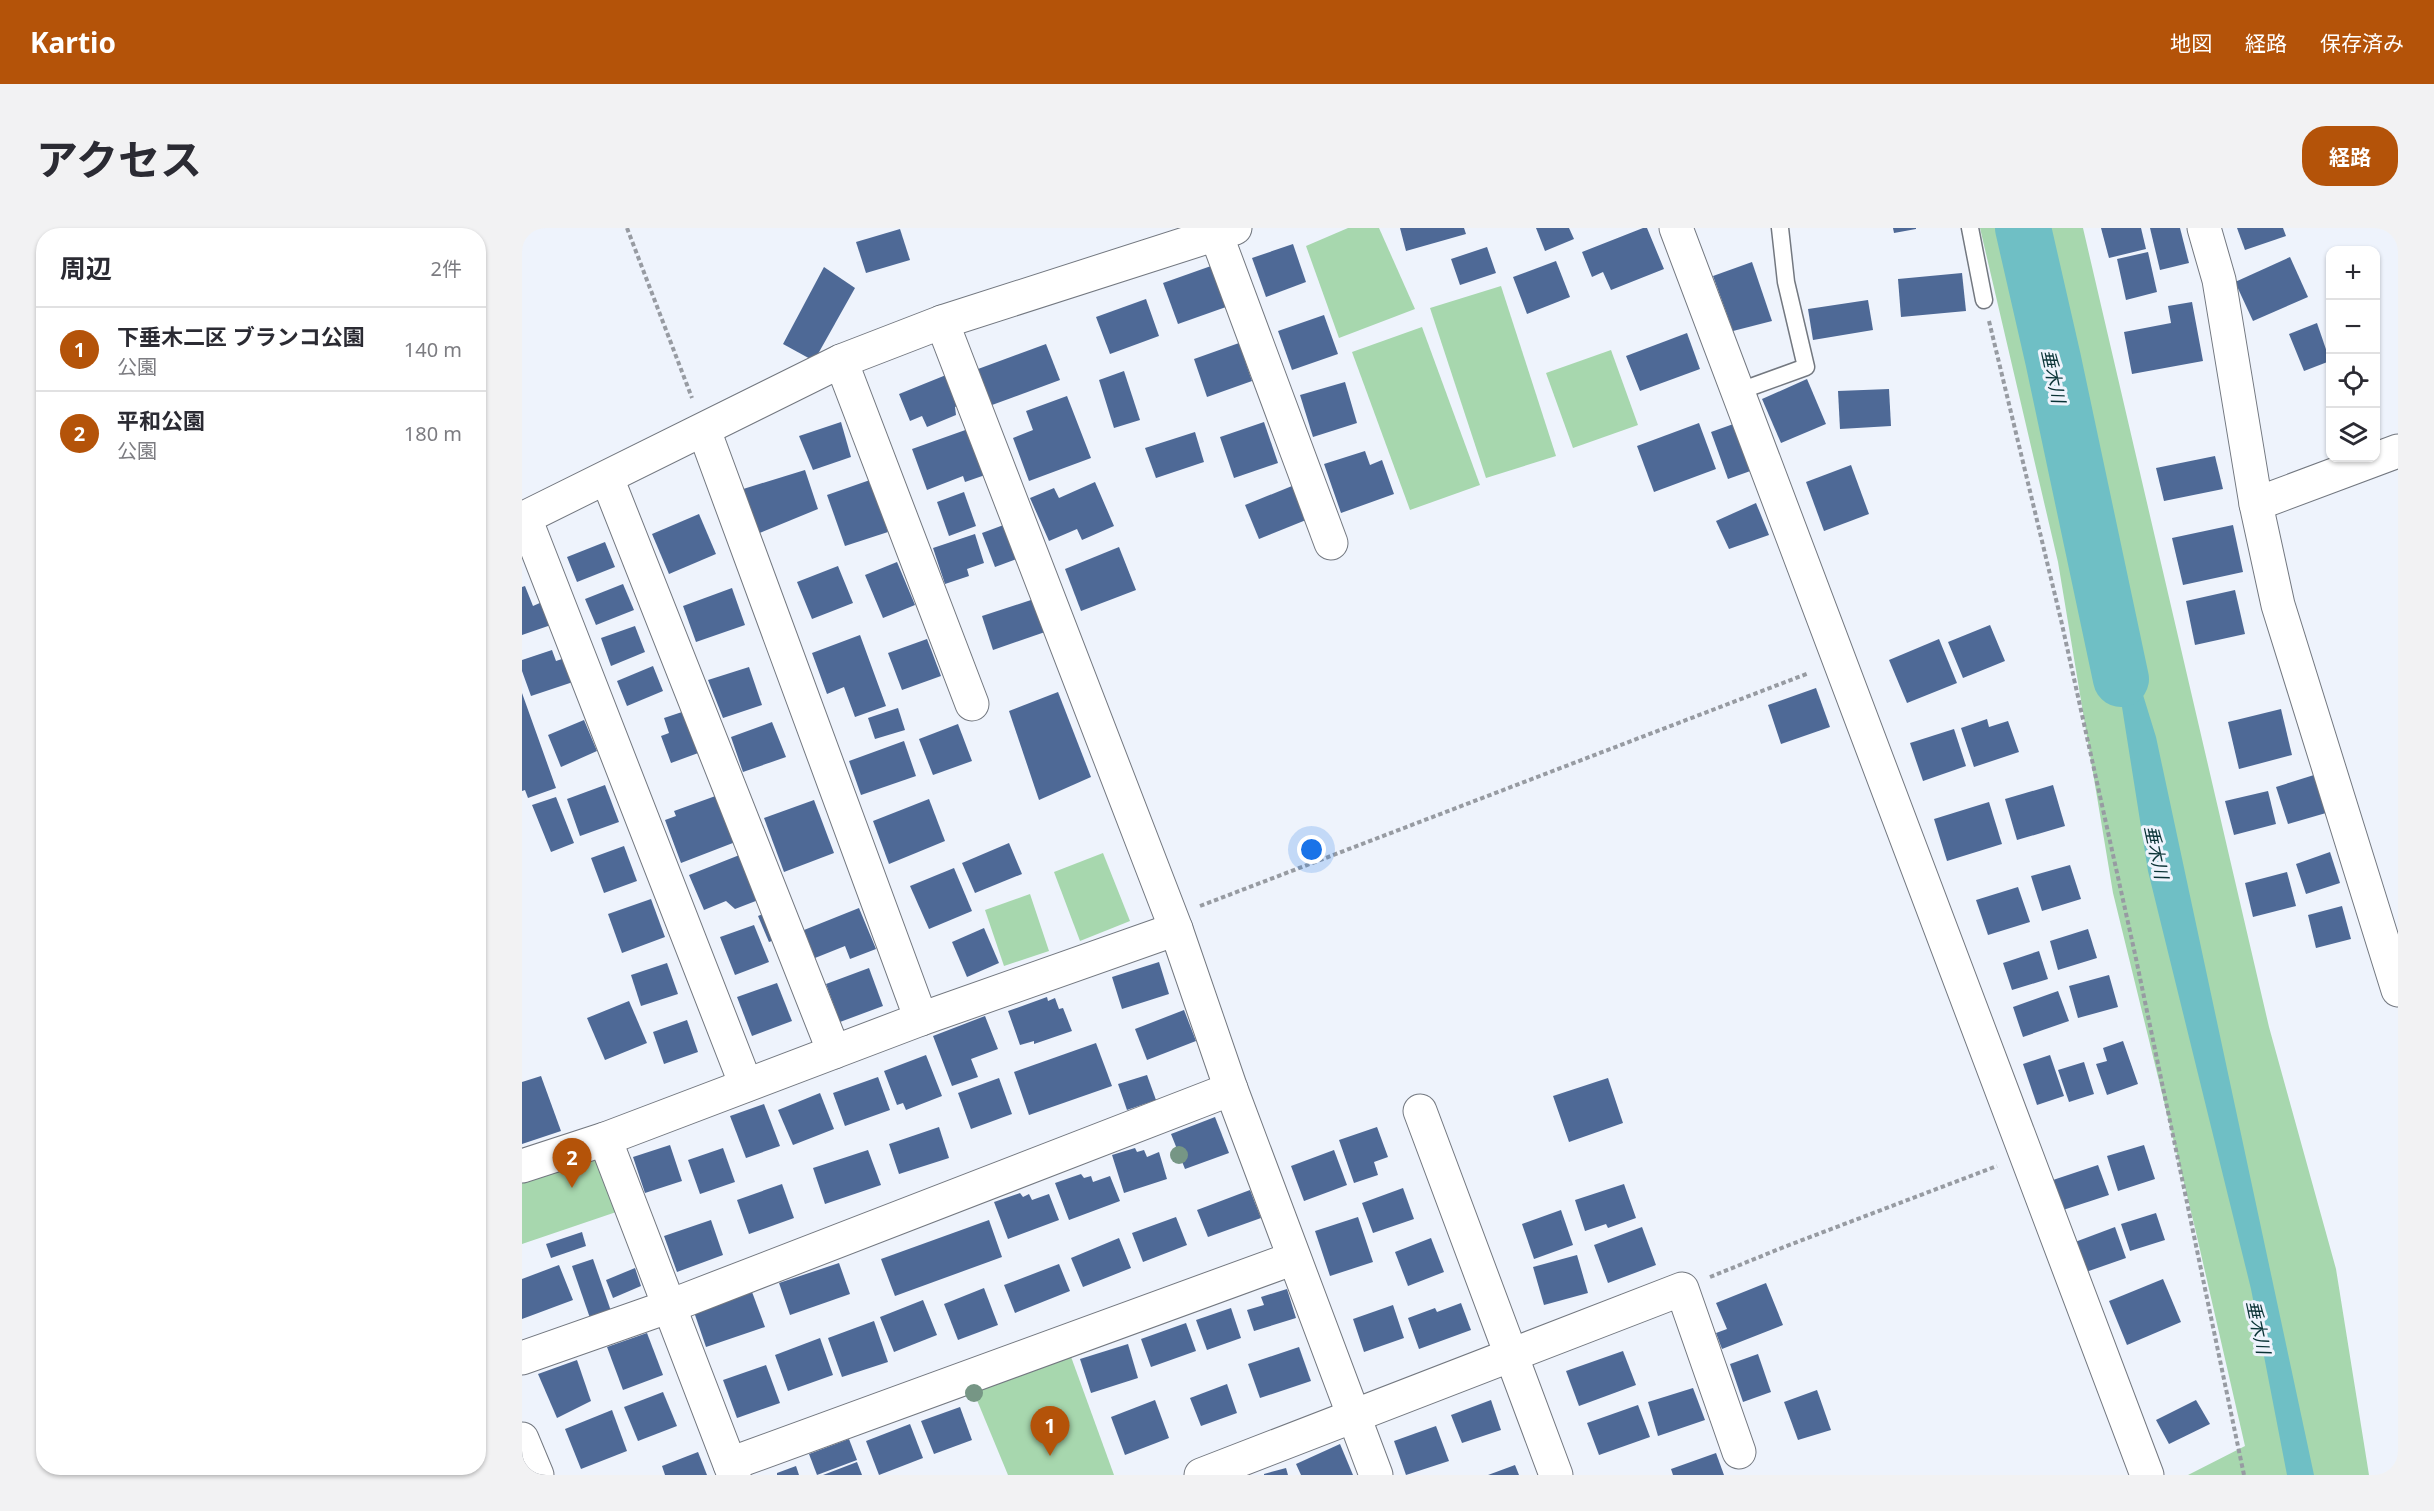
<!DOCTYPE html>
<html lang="ja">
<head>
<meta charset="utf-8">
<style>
	body { margin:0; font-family:"Noto Sans","Noto Sans JP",sans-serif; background:#f2f2f3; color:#2b2b33 }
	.controls { position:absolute; right:18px; top:18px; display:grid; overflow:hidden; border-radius:12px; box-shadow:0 2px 4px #0004 }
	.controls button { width:54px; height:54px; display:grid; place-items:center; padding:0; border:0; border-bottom:2px solid #e1e1e2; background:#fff; color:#2b2b33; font:30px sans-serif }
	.you { position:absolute; left:790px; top:622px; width:21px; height:21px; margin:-15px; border:4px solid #fff; border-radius:50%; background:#1a73e8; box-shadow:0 0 0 9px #1a73e833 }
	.badge { display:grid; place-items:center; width:39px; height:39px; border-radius:50%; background:#b45309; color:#fff; font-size:20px; font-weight:700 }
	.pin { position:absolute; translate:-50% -50px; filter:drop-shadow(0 2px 3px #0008) }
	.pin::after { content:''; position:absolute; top:32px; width:21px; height:18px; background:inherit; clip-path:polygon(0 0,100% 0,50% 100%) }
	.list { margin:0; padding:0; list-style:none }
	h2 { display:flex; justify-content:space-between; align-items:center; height:78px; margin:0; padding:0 24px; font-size:26px }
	h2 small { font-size:20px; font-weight:400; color:#7c7c81 }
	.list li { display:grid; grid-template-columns:39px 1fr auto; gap:18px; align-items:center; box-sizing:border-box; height:84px; padding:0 24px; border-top:2px solid #e1e1e2 }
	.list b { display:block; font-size:22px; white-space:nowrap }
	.list p { margin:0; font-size:20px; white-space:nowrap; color:#7c7c81 }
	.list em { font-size:20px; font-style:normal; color:#7c7c81 }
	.icon { flex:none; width:33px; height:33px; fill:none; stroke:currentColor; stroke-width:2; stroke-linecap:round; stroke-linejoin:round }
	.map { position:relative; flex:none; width:1876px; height:1247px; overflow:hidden; border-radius:24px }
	header { display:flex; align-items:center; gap:36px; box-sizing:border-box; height:84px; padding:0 30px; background:#b45309; color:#fff }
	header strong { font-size:28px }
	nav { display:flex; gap:33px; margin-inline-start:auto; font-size:21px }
	.intro { display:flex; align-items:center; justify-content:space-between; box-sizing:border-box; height:144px; padding:0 36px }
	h1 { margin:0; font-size:42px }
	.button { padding:15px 27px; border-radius:24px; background:#b45309; color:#fff; font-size:21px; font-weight:700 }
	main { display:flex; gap:36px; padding:0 36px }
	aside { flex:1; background:#fff; border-radius:24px; box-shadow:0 2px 4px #0004 }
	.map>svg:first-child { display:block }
</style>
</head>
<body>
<header>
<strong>Kartio</strong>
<nav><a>地図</a><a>経路</a><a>保存済み</a></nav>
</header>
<div class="intro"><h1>アクセス</h1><a class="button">経路</a></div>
<main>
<aside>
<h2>周辺<small>2件</small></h2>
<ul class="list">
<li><span class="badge">1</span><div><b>下垂木二区 ブランコ公園</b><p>公園</p></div><em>140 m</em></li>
<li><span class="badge">2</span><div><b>平和公園</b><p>公園</p></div><em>180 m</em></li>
</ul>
</aside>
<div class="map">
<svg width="1876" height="1247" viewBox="0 0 1876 1247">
	<rect width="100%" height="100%" fill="#eef3fc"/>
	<g fill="#a7d7ae">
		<polygon points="826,0 857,0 893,81 817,110 784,18"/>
		<polygon points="1458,0 1561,0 1747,799 1814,1041 1847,1247 1666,1247 1723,1218 1673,1000 1591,665 1536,334"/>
		<polygon points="979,58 1034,228 964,250 908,80"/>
		<polygon points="900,99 958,257 888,282 830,124"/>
		<polygon points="1089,122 1116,197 1051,220 1024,145"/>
		<polygon points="581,625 608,693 558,713 532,644"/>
		<polygon points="508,666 527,723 482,738 463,682"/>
		<polygon points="84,912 106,980 0,1016 0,941"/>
		<polygon points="548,1126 592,1247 486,1247 452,1165"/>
	</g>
	<polygon fill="#6fbfc5" points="1561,272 1634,509 1792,1247 1765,1247 1729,1061 1626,643 1584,378"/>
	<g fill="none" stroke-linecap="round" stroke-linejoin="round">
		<polyline stroke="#6fbfc5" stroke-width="56" points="1501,0 1531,131 1599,451"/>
	</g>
	<g fill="#4e6996">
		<polygon points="878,0 942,0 944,6 884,23"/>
		<polygon points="1014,0 1047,0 1052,11 1023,23"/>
		<polygon points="1121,0 1125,0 1142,41 1089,62 1081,44 1070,49 1060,24"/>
		<polygon points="1371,0 1394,0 1394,1 1372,5"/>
		<polygon points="1579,0 1619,0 1624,21 1587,30"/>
		<polygon points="1628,0 1658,0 1667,35 1638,42"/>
		<polygon points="1715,0 1761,0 1764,8 1723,22"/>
		<polygon points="378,1 388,32 344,45 334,14"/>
		<polygon points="771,16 784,54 744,69 730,30"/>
		<polygon points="965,19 974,45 938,57 929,31"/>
		<polygon points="1626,24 1635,64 1604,72 1595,31"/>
		<polygon points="1768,29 1786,69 1731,93 1713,54"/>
		<polygon points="1034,33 1048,69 1005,86 991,49"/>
		<polygon points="1230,34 1250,93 1211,103 1191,48"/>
		<polygon points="689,38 704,79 656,96 641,55"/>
		<polygon points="302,39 333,60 292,133 261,116"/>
		<polygon points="1440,45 1444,83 1379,89 1376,51"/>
		<polygon points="624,71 637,108 588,126 574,89"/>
		<polygon points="1346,72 1351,102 1291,112 1286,81"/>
		<polygon points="1670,74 1681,133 1610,146 1602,104 1649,95 1646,78"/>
		<polygon points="802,87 816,126 770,142 756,103"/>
		<polygon points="1795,95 1808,133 1782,143 1767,106"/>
		<polygon points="1165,105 1178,141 1118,163 1104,128"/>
		<polygon points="717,115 730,153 685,169 672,131"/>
		<polygon points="524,116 538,152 470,177 456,141"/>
		<polygon points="602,143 618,192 592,200 577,152"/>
		<polygon points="429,145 442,175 433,179 434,187 405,199 400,188 388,193 377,166"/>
		<polygon points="1285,151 1304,196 1259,215 1240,171"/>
		<polygon points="823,154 835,195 791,209 778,167"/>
		<polygon points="1367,161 1369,198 1318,201 1316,163"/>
		<polygon points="545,168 569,230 507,253 491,210 511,202 504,183"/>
		<polygon points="319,194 329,229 291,242 277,208"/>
		<polygon points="742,194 756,235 712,250 698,209"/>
		<polygon points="1217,194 1234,241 1206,251 1189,204"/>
		<polygon points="1177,195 1194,241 1132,264 1115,218"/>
		<polygon points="449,200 466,246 443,254 441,248 405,262 390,221"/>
		<polygon points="673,204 682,234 634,250 623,220"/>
		<polygon points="843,223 848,237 860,232 872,266 819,285 802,236"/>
		<polygon points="1693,228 1701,261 1642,273 1634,240"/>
		<polygon points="1329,237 1347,286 1302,303 1284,254"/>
		<polygon points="283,242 296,281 235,306 218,262"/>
		<polygon points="348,252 366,304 323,318 305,267"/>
		<polygon points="573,254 592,298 560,312 555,301 527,313 508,270 532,260 537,270"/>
		<polygon points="770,258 784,292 737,311 723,277"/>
		<polygon points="442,264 454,298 427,308 415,274"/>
		<polygon points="1234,275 1247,307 1207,321 1194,293"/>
		<polygon points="177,286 194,326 147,346 130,306"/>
		<polygon points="487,295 500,329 473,339 460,305"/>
		<polygon points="1711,297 1721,344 1661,357 1650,310"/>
		<polygon points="453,306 462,335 445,341 447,348 423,356 411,320"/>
		<polygon points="83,314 93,339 55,354 45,329"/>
		<polygon points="597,319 614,362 559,383 543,341"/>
		<polygon points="375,334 393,377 361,390 343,347"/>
		<polygon points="316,338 331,375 290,391 275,354"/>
		<polygon points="101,356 112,382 74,397 63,371"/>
		<polygon points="3,358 11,378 20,374 29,397 0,407 0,359"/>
		<polygon points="210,360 223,397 174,414 161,378"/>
		<polygon points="1713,362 1723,406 1673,417 1664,373"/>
		<polygon points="512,371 523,404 471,422 460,388"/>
		<polygon points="1468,397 1483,433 1441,450 1426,414"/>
		<polygon points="113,398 123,424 89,438 79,410"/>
		<polygon points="338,407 364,478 333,489 322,459 305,466 290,425"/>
		<polygon points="405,411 419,448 380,462 366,425"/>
		<polygon points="1417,411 1435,455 1385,475 1367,432"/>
		<polygon points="30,422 34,433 43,430 51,454 9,468 0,443 0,432"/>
		<polygon points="131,438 141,463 105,478 95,453"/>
		<polygon points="227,439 240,477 201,490 186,452"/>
		<polygon points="1294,460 1308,499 1259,516 1246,477"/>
		<polygon points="536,464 569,549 517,572 487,483"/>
		<polygon points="0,465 34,560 6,570 3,562 0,563"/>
		<polygon points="376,480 383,502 353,511 346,490"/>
		<polygon points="1759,481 1770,527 1717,541 1706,494"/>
		<polygon points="163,483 179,524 149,535 139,508 147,505 142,490"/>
		<polygon points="1465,491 1467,499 1486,493 1497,524 1452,539 1439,500"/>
		<polygon points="62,492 75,523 39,539 26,507"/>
		<polygon points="250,494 264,529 221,544 209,509"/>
		<polygon points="436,496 450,533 411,547 397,511"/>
		<polygon points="1432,501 1444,538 1401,553 1388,515"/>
		<polygon points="382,513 394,548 339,567 327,533"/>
		<polygon points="1792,547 1804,585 1766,596 1754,559"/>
		<polygon points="83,557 97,594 58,608 45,571"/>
		<polygon points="1531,557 1543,598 1495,612 1483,571"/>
		<polygon points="1746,563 1754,596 1712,607 1703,573"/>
		<polygon points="199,566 216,613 159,635 143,592 154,588 152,583"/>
		<polygon points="34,569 52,615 29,624 10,577"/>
		<polygon points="407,571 423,613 367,636 351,593"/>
		<polygon points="292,572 312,625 262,644 242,590"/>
		<polygon points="1467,574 1480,616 1425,633 1412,591"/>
		<polygon points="487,615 500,646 453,665 440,635"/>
		<polygon points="102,618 115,653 82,665 69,630"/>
		<polygon points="1808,624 1818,655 1784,666 1774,636"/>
		<polygon points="220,626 239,671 213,681 204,673 182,682 167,647"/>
		<polygon points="1548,637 1559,671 1520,683 1509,648"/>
		<polygon points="432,640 450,683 407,701 388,658"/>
		<polygon points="1765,644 1774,678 1731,689 1723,655"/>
		<polygon points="1496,659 1508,694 1466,707 1454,672"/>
		<polygon points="129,671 143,709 100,725 86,686"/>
		<polygon points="1820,678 1829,711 1794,720 1786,687"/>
		<polygon points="337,680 354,721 328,731 323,718 293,730 282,702"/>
		<polygon points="246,684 258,710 247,714 236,688"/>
		<polygon points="232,697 247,734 213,747 198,709"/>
		<polygon points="462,700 477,735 445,749 430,714"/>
		<polygon points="1566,701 1575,730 1536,742 1528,713"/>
		<polygon points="1517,723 1526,751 1490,762 1481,735"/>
		<polygon points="637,734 647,766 600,781 590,749"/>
		<polygon points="145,735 156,766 119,778 109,747"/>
		<polygon points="347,740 361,778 318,794 304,756"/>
		<polygon points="1587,747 1596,779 1556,790 1547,758"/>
		<polygon points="255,755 270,793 230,808 215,769"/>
		<polygon points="1536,763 1547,793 1501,809 1491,779"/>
		<polygon points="525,769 526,773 533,770 537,781 541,780 550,803 512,816 512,813 498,817 486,783"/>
		<polygon points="107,773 125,815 83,832 65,790"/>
		<polygon points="662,782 674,813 625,832 613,801"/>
		<polygon points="463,788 476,821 449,831 456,849 430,858 411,808"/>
		<polygon points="165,792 176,824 142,836 131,804"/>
		<polygon points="1601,813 1616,856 1585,867 1574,836 1585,833 1581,820"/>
		<polygon points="574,815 590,858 507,887 492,844"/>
		<polygon points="404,827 420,868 384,882 381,875 375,877 362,843"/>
		<polygon points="1528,827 1542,868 1515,877 1501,836"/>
		<polygon points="1562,834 1572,866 1547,874 1536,842"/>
		<polygon points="625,847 634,872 605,882 596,856"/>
		<polygon points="19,848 39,903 0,916 0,854"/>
		<polygon points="356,849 368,882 323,898 311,865"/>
		<polygon points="477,850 490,886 449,901 436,865"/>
		<polygon points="1086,850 1101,895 1047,914 1031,868"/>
		<polygon points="298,865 312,901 271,917 256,882"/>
		<polygon points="242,876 258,918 224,930 208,888"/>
		<polygon points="693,889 707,925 663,941 649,906"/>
		<polygon points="417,899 427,930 377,946 367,916"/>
		<polygon points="855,899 866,929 852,934 856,947 832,955 817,912"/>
		<polygon points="148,917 160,953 123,965 111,929"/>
		<polygon points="1622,917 1633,951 1596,963 1585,928"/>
		<polygon points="201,920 213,954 178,966 166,932"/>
		<polygon points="613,920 615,924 622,922 625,929 637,924 645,951 602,965 590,927"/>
		<polygon points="346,922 359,957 303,976 291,940"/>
		<polygon points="812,922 825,957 782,973 769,938"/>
		<polygon points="1576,937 1587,967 1541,982 1531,952"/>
		<polygon points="559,946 562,950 569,948 571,954 588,948 598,973 547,992 533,955"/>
		<polygon points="260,956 272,990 227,1006 215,972"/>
		<polygon points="1102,956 1114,990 1086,1000 1084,996 1063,1003 1053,972"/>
		<polygon points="881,960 892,991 851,1005 840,975"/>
		<polygon points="728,962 739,990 686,1009 675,982"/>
		<polygon points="498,965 501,969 507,966 510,972 527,966 537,992 486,1011 472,974"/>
		<polygon points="1039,982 1051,1017 1012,1031 1000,996"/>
		<polygon points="1634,985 1643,1012 1608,1023 1599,996"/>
		<polygon points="654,989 665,1017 621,1034 610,1005"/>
		<polygon points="836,989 851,1034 808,1048 793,1003"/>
		<polygon points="189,992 201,1027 155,1044 142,1008"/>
		<polygon points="467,992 480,1029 373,1068 359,1031"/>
		<polygon points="1120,999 1134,1037 1086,1055 1072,1017"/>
		<polygon points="1593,999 1604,1030 1564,1044 1553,1014"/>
		<polygon points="60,1004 64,1018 29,1030 24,1016"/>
		<polygon points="597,1010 609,1040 561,1059 549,1030"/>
		<polygon points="909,1010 922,1044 886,1058 873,1024"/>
		<polygon points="1055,1027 1066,1065 1022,1077 1011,1039"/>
		<polygon points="71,1031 89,1083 68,1090 50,1038"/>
		<polygon points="317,1035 328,1066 268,1087 257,1055"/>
		<polygon points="537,1036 548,1063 493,1085 482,1057"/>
		<polygon points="37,1037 51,1072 0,1091 0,1051"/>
		<polygon points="113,1040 119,1058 91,1070 84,1052"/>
		<polygon points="1641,1051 1659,1094 1605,1117 1587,1073"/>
		<polygon points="1244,1055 1261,1097 1200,1121 1194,1105 1205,1101 1194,1075"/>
		<polygon points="462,1060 476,1097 436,1112 422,1076"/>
		<polygon points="765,1061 774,1090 732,1103 725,1082 742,1077 739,1069"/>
		<polygon points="230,1064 243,1099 184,1119 172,1084"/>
		<polygon points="401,1072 415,1107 372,1124 358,1089"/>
		<polygon points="939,1075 949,1102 897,1121 886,1090 913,1080 915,1084"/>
		<polygon points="871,1077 882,1110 842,1124 831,1091"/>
		<polygon points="709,1080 719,1110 685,1122 674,1092"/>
		<polygon points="352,1093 366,1134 320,1149 306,1110"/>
		<polygon points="664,1095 674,1123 629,1139 619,1111"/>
		<polygon points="125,1105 141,1147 101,1162 85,1119"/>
		<polygon points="298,1110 311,1147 266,1163 253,1127"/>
		<polygon points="606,1116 616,1150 569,1165 558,1131"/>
		<polygon points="777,1119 789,1153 738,1170 726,1136"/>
		<polygon points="1101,1123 1114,1157 1057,1178 1044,1143"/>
		<polygon points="1236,1126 1249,1164 1221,1174 1208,1136"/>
		<polygon points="55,1132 69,1173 35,1190 16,1146"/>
		<polygon points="244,1137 258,1175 215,1190 201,1152"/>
		<polygon points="705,1156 715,1185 679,1198 668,1170"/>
		<polygon points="1171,1160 1183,1192 1136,1208 1126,1174"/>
		<polygon points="1295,1162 1309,1202 1276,1212 1262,1174"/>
		<polygon points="141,1164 155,1198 116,1213 102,1179"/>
		<polygon points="633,1172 647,1210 603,1227 589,1189"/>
		<polygon points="969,1172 979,1202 940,1215 929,1187"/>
		<polygon points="1674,1172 1688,1196 1647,1216 1634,1192"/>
		<polygon points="1116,1177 1128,1209 1077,1227 1065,1195"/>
		<polygon points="438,1179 450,1212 412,1226 399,1193"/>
		<polygon points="90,1182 105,1223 59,1241 43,1201"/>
		<polygon points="388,1196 401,1230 357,1247 344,1213"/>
		<polygon points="914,1198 927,1233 884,1247 872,1213"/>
		<polygon points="327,1211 335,1232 295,1247 287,1226"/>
		<polygon points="818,1216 831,1247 779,1247 774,1236"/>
		<polygon points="176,1224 185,1247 143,1247 140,1238"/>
		<polygon points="1194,1225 1202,1247 1151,1247 1149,1241"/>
		<polygon points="335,1234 340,1247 301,1247"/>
		<polygon points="993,1237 997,1247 966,1247"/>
		<polygon points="274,1238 277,1247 255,1247 255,1245"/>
		<polygon points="764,1240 766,1247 742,1247 742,1246"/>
	</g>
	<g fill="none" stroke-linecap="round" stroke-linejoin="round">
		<g stroke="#737880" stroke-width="19">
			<g id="service">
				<polyline points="1448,0 1462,72"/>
				<polyline points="1215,164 1284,139 1264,54 1258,0"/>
			</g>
		</g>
		<g stroke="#737880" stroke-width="35">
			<g id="minor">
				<polyline points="713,0 420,94 654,701 709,861 854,1247"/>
				<polyline points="1154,0 1625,1247"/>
				<polyline points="1682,0 1697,52 1734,276 1756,377 1876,762"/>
				<polyline points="694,6 809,315"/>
				<polyline points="319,133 450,476"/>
				<polyline points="182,202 399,791"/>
				<polyline points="85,250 312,824"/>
				<polyline points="1734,276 1876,223"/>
				<polyline points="3,290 224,857"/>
				<polyline points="898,883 1034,1247"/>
				<polyline points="83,911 212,1247"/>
				<polyline points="0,938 83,911 399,791 654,701"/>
				<polyline points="0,1130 148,1078 709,861"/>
				<polyline points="208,1236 772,1030"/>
				<polyline points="679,1247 1160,1061 1217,1224"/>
			</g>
		</g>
		<g stroke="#737880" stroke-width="35">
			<g id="tertiary">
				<polyline points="0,291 319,133 420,94"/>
				<polyline points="0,1211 15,1247"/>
			</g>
		</g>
		<g stroke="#979ba2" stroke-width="4" stroke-dasharray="4.5 3" stroke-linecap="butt">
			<polyline points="105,0 170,170"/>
			<polyline points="1467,93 1539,392 1613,726 1722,1247"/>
			<polyline points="678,678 1287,445"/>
			<polyline points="1188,1049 1262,1019 1475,938"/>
		</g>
		<use href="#service" stroke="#fff" stroke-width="16"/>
		<use href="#minor" stroke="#fff" stroke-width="33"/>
		<use href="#tertiary" stroke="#fff" stroke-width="33"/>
	</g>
	<g fill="#769685">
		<circle cx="657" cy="927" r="9"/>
		<circle cx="452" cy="1165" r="9"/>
	</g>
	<g text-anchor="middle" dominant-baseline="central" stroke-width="6" stroke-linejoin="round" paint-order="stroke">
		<g font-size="18" font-style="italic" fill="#0a3336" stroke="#eef3fc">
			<text transform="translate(1532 148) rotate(78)">垂木川</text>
			<text transform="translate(1635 624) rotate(78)">垂木川</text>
			<text transform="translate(1737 1099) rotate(78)">垂木川</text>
		</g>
	</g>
</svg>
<div class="controls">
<button>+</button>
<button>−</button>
<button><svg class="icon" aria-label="locate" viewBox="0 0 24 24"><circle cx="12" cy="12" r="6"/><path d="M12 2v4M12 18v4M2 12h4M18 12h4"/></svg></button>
<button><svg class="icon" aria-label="layers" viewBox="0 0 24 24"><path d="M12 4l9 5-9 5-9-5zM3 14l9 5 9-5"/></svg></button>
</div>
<div class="you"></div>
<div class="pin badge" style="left:528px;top:1228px">1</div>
<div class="pin badge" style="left:50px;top:960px">2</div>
</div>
</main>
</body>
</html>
